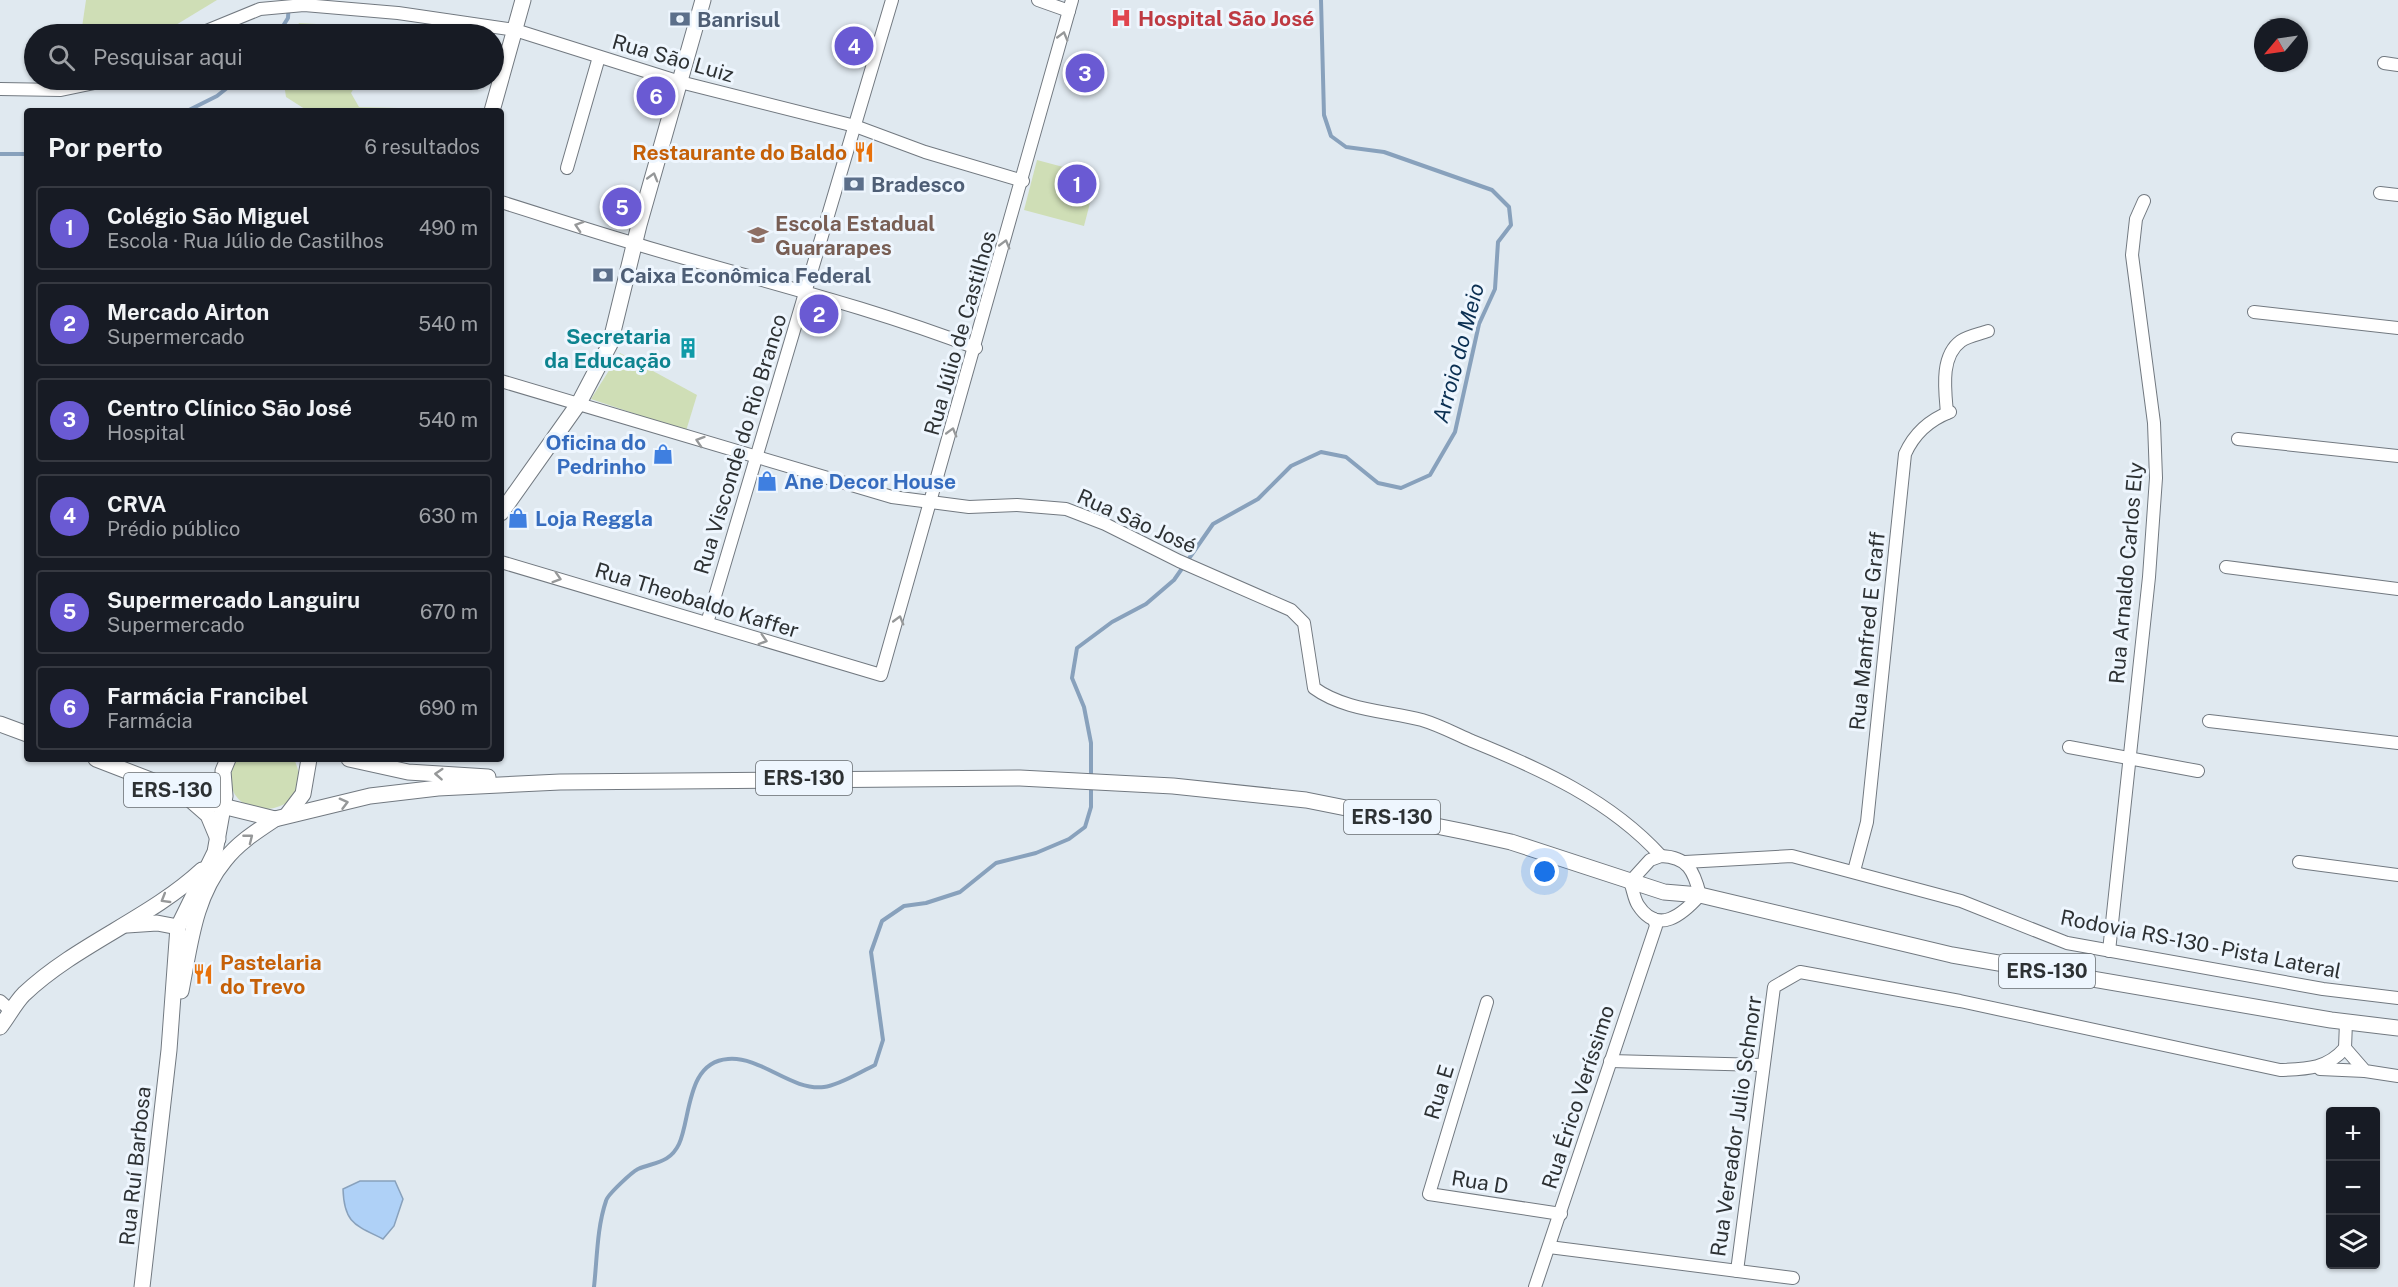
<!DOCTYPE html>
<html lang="pt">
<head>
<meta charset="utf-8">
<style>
	body { margin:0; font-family:"Public Sans",sans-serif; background:#242831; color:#f1f3f6 }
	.controls { position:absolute; right:18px; bottom:18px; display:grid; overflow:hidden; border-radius:6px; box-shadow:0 2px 4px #0004 }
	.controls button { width:54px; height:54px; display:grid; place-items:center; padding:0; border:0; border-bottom:2px solid #363941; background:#171b24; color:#f1f3f6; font:30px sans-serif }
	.compass { position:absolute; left:2254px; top:18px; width:54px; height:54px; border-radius:50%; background:#171b24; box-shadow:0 2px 4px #0004; rotate:241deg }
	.you { position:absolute; left:1545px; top:872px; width:21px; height:21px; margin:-15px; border:4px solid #fff; border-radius:50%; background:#1a73e8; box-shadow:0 0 0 9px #1a73e833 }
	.badge { display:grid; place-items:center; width:39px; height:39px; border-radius:50%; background:#6a5ad3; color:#fff; font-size:20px; font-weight:700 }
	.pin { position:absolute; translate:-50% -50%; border:3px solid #fff; box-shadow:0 2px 6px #0006 }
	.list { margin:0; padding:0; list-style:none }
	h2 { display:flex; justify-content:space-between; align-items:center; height:78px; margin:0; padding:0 24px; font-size:26px }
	h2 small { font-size:20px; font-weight:400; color:#9ea1a6 }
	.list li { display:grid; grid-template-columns:39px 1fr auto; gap:18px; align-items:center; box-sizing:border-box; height:84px; margin:0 12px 12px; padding:0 12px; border:2px solid #363941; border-radius:6px }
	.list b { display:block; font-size:22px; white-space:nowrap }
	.list p { margin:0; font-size:20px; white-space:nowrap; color:#9ea1a6 }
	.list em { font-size:20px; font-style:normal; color:#9ea1a6 }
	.icon { flex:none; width:33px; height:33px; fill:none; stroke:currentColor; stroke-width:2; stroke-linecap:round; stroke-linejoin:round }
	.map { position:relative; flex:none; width:2398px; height:1287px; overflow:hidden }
	.search { position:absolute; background:#171b24; box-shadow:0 2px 4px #0004; left:24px; top:24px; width:480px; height:66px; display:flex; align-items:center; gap:15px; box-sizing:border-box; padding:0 21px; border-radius:33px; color:#9ea1a6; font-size:22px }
	.panel { position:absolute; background:#171b24; box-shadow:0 2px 4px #0004; left:24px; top:108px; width:480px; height:654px; border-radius:6px }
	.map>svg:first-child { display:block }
</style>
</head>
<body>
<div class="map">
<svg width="2398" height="1287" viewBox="0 0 2398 1287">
	<rect width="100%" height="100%" fill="#e0e9f0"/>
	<g fill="#cfdeb6">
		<polygon points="86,0 217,0 161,34 81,34"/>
		<polygon points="299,23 352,26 360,34 293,34"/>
		<polygon points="280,80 359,80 351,93 359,107 399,108 400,111 308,111 286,97 284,84"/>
		<polygon points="1037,160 1097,176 1084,226 1024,210"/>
		<polygon points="620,353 697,395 686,431 591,399"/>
		<path d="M235 759H294C325 823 207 828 235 759Z"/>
	</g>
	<path fill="#afd1f7" stroke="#88a1bc" stroke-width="1.5" d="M360 1181H395L403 1199 394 1226 383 1239C355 1225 344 1223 343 1189Z"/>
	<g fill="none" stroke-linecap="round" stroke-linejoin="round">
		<g stroke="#88a1bc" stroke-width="4">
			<polyline points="278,34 288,18 289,0"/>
			<polyline points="187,111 217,96 237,80"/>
			<polyline points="0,154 27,154"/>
			<polyline points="1091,777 1091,743 1084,707 1072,678 1077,648 1112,622 1146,604 1174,580 1213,524 1258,499 1291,466 1321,452 1346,457 1378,483 1401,488 1430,475 1455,432 1479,324 1495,289 1498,242 1511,225 1509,207 1492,190 1384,152 1346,147 1331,136 1324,115 1321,0"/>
			<path d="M594 1287C597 1260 597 1227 606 1201 607 1195 632 1172 638 1169 655 1162 670 1163 679 1144 691 1118 686 1062 728 1059 761 1056 791 1091 824 1087 840 1085 860 1072 875 1065L883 1040 871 952 882 921 904 906 926 903 960 892 996 863 1036 853 1069 839 1085 827 1091 807V784"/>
		</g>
		<g stroke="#727980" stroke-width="14">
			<g id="minor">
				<polyline points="1038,0 1069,11"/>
				<polyline points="199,34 260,9 304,5 398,13 515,30 680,82 855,126 925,152 1023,181"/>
				<polyline points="2384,63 2398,65"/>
				<polyline points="0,89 61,90 109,80"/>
				<polyline points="567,168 599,57"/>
				<polyline points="2380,193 2398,195"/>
				<path d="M501 202C546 216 591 231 636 244 749 278 865 305 976 348"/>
				<polyline points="2254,312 2398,328"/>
				<path d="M501 381 892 497 969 507 1017 505 1066 509 1105 524 1179 561 1291 610 1304 623 1314 688C1344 710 1386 711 1422 720 1439 725 1456 734 1472 741 1541 769 1610 800 1661 856"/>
				<path d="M1947 413C1945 390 1940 356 1961 341 1968 336 1980 334 1988 331"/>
				<polyline points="2238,439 2398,456"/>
				<polyline points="501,562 881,675 1072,0"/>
				<polyline points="2226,567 2398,589"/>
				<polyline points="707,623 892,0"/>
				<polyline points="2209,721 2398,743"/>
				<polyline points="2069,747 2198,771"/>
				<path d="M1661 856C1688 857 1694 871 1700 895 1683 914 1658 936 1638 905 1634 899 1633 889 1630 882L1650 860Z"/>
				<polyline points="1685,862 1792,856 1961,901 2067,943 2323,989 2398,998"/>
				<polyline points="2299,862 2398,875"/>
				<path d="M1854 871 1867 822 1905 454C1914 434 1929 420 1950 412"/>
				<polyline points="2109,951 2149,577 2156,478 2154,423 2132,255 2136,219 2144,201"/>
				<polyline points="0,1001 11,1011"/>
				<polyline points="1487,1002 1429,1194 1561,1214"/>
				<polyline points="2346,1022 2345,1048 2365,1071 2398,1076"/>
				<polyline points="1610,1061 1763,1065"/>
				<polyline points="2320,1069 2365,1071"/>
				<polyline points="1549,1247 1793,1278"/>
				<path d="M1737 1271 1774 987 1800 972 1960 1001 2280 1070C2307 1069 2327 1069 2345 1048"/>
				<polyline points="1535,1287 1656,926 1654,919"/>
			</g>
		</g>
		<g stroke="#727980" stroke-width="17">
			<g id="major">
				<polyline points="492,111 523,0"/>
				<polyline points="501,513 579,403 610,344 639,225 703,0"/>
				<polyline points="0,724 27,734"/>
				<polyline points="96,759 210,803 275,819 370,796 438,788 560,782 1020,778 1173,786 1306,800 1466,832 1511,842 1664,892 1700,895 1952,955 2331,1020 2398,1028"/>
				<polyline points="349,759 408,772 488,777"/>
				<polyline points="192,801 208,815 218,839"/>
				<polyline points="287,815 303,794 309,759"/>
				<polyline points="127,925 157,923 178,927"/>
				<path d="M181 991C190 946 194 897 225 860 238 843 257 831 275 819"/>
				<path d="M0 1027C8 1017 15 1003 24 994 77 944 149 919 202 870"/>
				<polyline points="142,1287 169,1050 178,927 215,852 225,796 223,771 228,759"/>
			</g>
		</g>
		<use href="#minor" stroke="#fff" stroke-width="12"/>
		<use href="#major" stroke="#fff" stroke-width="15"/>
	</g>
	<defs><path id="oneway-chevron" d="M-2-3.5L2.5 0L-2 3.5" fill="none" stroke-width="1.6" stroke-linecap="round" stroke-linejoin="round" transform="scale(1.5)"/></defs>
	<g stroke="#969899">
		<use href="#oneway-chevron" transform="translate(1063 36) rotate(-75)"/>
		<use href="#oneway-chevron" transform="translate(653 177) rotate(-74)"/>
		<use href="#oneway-chevron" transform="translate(579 226) rotate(-162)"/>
		<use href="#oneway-chevron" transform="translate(1005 244) rotate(-74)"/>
		<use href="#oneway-chevron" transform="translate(952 432) rotate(-74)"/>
		<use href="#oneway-chevron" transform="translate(700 441) rotate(-162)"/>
		<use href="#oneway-chevron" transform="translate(557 578) rotate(17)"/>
		<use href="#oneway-chevron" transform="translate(899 620) rotate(-74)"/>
		<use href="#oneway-chevron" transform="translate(763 640) rotate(17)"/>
		<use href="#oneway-chevron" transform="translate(439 774) rotate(-176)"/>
		<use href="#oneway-chevron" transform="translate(344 803) rotate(-15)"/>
		<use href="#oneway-chevron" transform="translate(249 838) rotate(-38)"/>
		<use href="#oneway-chevron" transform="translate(165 899) rotate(149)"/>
	</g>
	<defs>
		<g id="hospital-bare" transform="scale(1.62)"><path d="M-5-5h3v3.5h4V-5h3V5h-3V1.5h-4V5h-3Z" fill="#e0444e" stroke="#eef6fe" stroke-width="2.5" paint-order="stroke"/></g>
		<g id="bank-bare" transform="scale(1.62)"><path d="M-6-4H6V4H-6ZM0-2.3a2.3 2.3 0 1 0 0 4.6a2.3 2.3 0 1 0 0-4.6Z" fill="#5c6f8a" stroke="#eef6fe" stroke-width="2.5" paint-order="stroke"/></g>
		<g id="restaurant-bare" transform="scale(1.62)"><path d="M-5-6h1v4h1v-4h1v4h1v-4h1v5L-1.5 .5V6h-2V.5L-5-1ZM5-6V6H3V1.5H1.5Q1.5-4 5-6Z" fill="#e8710a" stroke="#eef6fe" stroke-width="2.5" paint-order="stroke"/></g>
		<g id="school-bare" transform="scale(1.62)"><path d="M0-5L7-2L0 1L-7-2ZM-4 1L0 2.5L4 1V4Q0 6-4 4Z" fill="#8d6e63" stroke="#eef6fe" stroke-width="2.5" paint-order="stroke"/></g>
		<g id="building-bare" transform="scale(1.62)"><path d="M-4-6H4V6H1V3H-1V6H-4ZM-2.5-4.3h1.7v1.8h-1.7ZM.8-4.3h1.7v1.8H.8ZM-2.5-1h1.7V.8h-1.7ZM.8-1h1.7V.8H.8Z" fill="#0f9aa8" stroke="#eef6fe" stroke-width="2.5" paint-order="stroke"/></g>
		<g id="shop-bare" transform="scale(1.62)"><path d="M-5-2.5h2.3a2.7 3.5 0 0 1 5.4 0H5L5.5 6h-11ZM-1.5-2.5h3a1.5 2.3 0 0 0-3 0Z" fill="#3f7fe0" stroke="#eef6fe" stroke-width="2.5" paint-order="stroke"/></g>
	</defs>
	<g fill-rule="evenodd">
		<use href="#hospital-bare" x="1121" y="18"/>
		<use href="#bank-bare" x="680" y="19"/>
		<use href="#restaurant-bare" x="864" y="152"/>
		<use href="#bank-bare" x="854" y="184"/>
		<use href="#school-bare" x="758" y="235"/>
		<use href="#bank-bare" x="603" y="275"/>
		<use href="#building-bare" x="688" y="348"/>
		<use href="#shop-bare" x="663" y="454"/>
		<use href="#shop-bare" x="767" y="481"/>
		<use href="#shop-bare" x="518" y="518"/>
		<use href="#restaurant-bare" x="203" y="974"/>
	</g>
	<g text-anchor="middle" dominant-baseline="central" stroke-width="6" stroke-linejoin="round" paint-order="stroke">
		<g fill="#eef6fe" stroke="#676c70" stroke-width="1.5">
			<rect x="756" y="761" width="96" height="34" rx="4.5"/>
			<rect x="124" y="773" width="96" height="34" rx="4.5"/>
			<rect x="1344" y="800" width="96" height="34" rx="4.5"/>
			<rect x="1999" y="954" width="96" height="34" rx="4.5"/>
		</g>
		<g font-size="20" font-weight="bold" fill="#2d3133">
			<text x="804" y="778">ERS-130</text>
			<text x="172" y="790">ERS-130</text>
			<text x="1392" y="817">ERS-130</text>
			<text x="2047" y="971">ERS-130</text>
		</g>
		<g font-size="21" font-weight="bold" fill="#be3a42" stroke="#eef6fe" text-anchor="start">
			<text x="1138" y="18">Hospital São José</text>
		</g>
		<g font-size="21" font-weight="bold" fill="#4e5e75" stroke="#eef6fe" text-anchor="start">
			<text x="697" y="19">Banrisul</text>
			<text x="871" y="184">Bradesco</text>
			<text x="620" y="275">Caixa Econômica Federal</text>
		</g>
		<g font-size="21" fill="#2d3133" stroke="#eef6fe">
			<text transform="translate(673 58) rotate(16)">Rua São Luiz</text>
			<text transform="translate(960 333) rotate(-74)">Rua Júlio de Castilhos</text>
			<text transform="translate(740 444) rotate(-73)">Rua Visconde do Rio Branco</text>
			<text transform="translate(1137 521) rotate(24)">Rua São José</text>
			<text transform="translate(2126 573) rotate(-85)">Rua Arnaldo Carlos Ely</text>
			<text transform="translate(697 600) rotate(17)">Rua Theobaldo Kaffer</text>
			<text transform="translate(1867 631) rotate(-84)">Rua Manfred E Graff</text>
			<text transform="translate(2201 944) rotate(11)">Rodovia RS-130 - Pista Lateral</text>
			<text transform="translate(1439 1092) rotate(-73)">Rua E</text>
			<text transform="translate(1578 1097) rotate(-72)">Rua Érico Veríssimo</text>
			<text transform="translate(1736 1126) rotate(-82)">Rua Vereador Julio Schnorr</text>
			<text transform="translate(135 1166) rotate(-84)">Rua Ruí Barbosa</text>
			<text transform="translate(1480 1182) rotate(9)">Rua D</text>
		</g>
		<g font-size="21" font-weight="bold" fill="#c56008" stroke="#eef6fe" text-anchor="end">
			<text x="847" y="152">Restaurante do Baldo</text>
			<text x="220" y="962" text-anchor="start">Pastelaria<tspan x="220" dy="24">do Trevo</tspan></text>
		</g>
		<g font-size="21" font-weight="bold" fill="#785e54" stroke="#eef6fe" text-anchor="start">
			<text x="775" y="223">Escola Estadual<tspan x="775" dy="24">Guararapes</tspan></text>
		</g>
		<g font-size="21" font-weight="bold" fill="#0d838f" stroke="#eef6fe" text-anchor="end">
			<text x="671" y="336">Secretaria<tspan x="671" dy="24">da Educação</tspan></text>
		</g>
		<g font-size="21" font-weight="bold" fill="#366cbe" stroke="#eef6fe" text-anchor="start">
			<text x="646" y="442" text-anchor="end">Oficina do<tspan x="646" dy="24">Pedrinho</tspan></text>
			<text x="784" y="481">Ane Decor House</text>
			<text x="535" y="518">Loja Reggla</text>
		</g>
		<g font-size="22" font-style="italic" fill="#0a2f52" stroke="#eef6fe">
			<text transform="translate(1458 353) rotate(-75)">Arroio do Meio</text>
		</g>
	</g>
</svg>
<div class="controls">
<button>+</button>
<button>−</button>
<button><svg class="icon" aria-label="layers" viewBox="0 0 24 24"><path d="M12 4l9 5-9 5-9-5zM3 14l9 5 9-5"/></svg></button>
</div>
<svg class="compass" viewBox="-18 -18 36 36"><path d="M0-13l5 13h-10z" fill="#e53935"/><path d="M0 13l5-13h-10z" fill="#9ea1a6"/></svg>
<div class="you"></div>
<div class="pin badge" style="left:1077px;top:184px">1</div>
<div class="pin badge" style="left:819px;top:314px">2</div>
<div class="pin badge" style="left:1085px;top:73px">3</div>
<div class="pin badge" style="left:854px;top:46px">4</div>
<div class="pin badge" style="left:622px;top:207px">5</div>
<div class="pin badge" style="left:656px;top:96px">6</div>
<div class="search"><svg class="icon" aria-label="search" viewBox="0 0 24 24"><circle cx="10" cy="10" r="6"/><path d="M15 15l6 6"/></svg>Pesquisar aqui</div>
<section class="panel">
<h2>Por perto<small>6 resultados</small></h2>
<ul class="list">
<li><span class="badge">1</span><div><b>Colégio São Miguel</b><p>Escola · Rua Júlio de Castilhos</p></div><em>490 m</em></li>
<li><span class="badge">2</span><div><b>Mercado Airton</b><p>Supermercado</p></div><em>540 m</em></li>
<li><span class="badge">3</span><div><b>Centro Clínico São José</b><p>Hospital</p></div><em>540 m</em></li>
<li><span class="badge">4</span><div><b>CRVA</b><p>Prédio público</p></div><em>630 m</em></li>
<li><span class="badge">5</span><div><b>Supermercado Languiru</b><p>Supermercado</p></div><em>670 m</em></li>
<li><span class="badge">6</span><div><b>Farmácia Francibel</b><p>Farmácia</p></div><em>690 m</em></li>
</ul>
</section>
</div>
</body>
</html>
